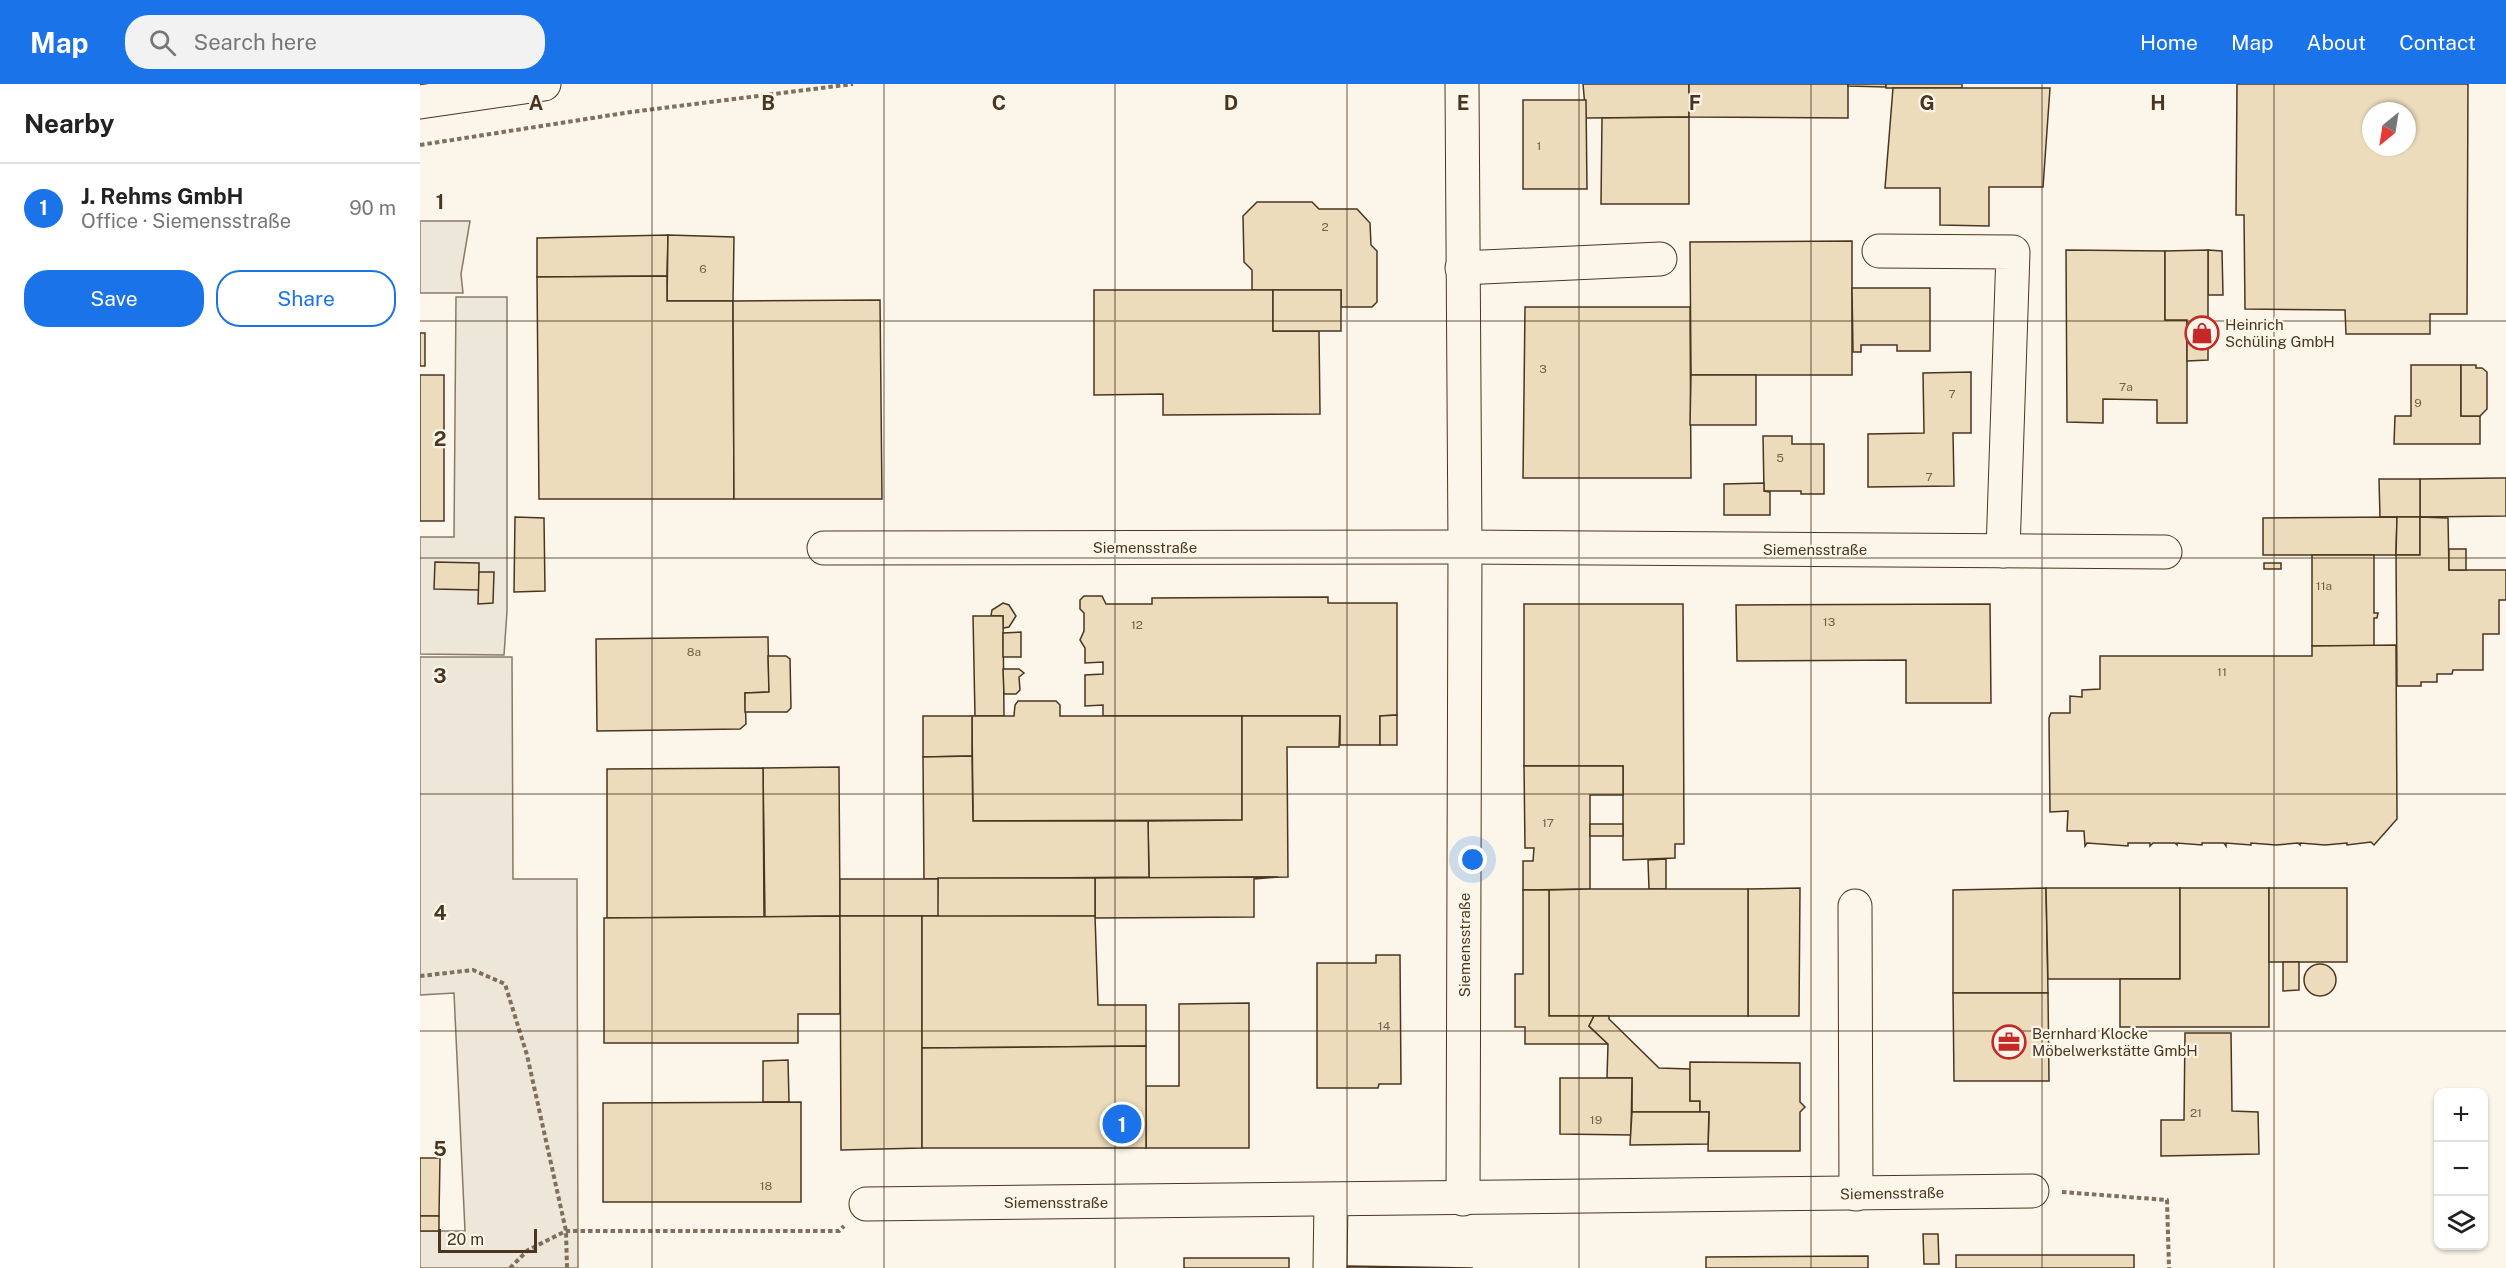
<!DOCTYPE html>
<html lang="en">
<head>
<meta charset="utf-8">
<style>
	body { margin:0; font-family:"Public Sans",sans-serif; background:#f2f2f2; color:#222 }
	.controls { position:absolute; right:18px; bottom:18px; display:grid; overflow:hidden; border-radius:12px; box-shadow:0 2px 4px #0004 }
	.controls button { width:54px; height:54px; display:grid; place-items:center; padding:0; border:0; border-bottom:2px solid #e0e0e0; background:#fff; color:#222; font:30px sans-serif }
	.compass { position:absolute; left:1942px; top:18px; width:54px; height:54px; border-radius:50%; background:#fff; box-shadow:0 2px 4px #0004; rotate:210deg }
	.scale { position:absolute; left:18px; bottom:15px; width:99px; box-sizing:border-box; padding-left:6px; border:3px solid #4a3520; border-top:0; font-size:16px; line-height:21px; white-space:nowrap; color:#4a3520; -webkit-text-stroke:4px #fbf6e9; paint-order:stroke }
	.you { position:absolute; left:1053px; top:776px; width:21px; height:21px; margin:-15px; border:4px solid #fff; border-radius:50%; background:#1a73e8; box-shadow:0 0 0 9px #1a73e833 }
	.badge { display:grid; place-items:center; width:39px; height:39px; border-radius:50%; background:#1a73e8; color:#fff; font-size:20px; font-weight:700 }
	.pin { position:absolute; translate:-50% -50%; border:3px solid #fff; box-shadow:0 2px 6px #0006 }
	.list { margin:0; padding:0; list-style:none }
	h2 { display:flex; justify-content:space-between; align-items:center; height:78px; margin:0; padding:0 24px; font-size:26px }
	h2 small { font-size:20px; font-weight:400; color:#767676 }
	.list li { display:grid; grid-template-columns:39px 1fr auto; gap:18px; align-items:center; box-sizing:border-box; height:90px; padding:0 24px; border-top:2px solid #e0e0e0 }
	.list b { display:block; font-size:22px; white-space:nowrap }
	.list p { margin:0; font-size:20px; white-space:nowrap; color:#767676 }
	.list em { font-size:20px; font-style:normal; color:#767676 }
	.actions { display:flex; gap:12px; padding:18px 24px }
	.actions a { flex:1; padding:14px 0; border:2px solid #1a73e8; border-radius:24px; text-align:center; font-size:21px; color:#1a73e8 }
	.actions .main { background:#1a73e8; color:#fff }
	.icon { flex:none; width:33px; height:33px; fill:none; stroke:currentColor; stroke-width:2; stroke-linecap:round; stroke-linejoin:round }
	.map { position:relative; flex:none; width:2086px; height:1184px; overflow:hidden }
	header { display:flex; align-items:center; gap:36px; box-sizing:border-box; height:84px; padding:0 30px; background:#1a73e8; color:#fff }
	header strong { font-size:28px }
	nav { display:flex; gap:33px; margin-inline-start:auto; font-size:21px }
	.search { width:420px; height:54px; background:#f2f2f2; display:flex; align-items:center; gap:15px; box-sizing:border-box; padding:0 21px; border-radius:24px; color:#767676; font-size:22px }
	main { display:flex }
	aside { flex:1; background:#fff }
	.map>svg:first-child { display:block }
</style>
</head>
<body>
<header>
<strong>Map</strong>
<div class="search"><svg class="icon" aria-label="search" viewBox="0 0 24 24"><circle cx="10" cy="10" r="6"/><path d="M15 15l6 6"/></svg>Search here</div>
<nav><a>Home</a><a>Map</a><a>About</a><a>Contact</a></nav>
</header>
<main>
<aside>
<h2>Nearby<small></small></h2>
<ul class="list">
<li><span class="badge">1</span><div><b>J. Rehms GmbH</b><p>Office · Siemensstraße</p></div><em>90 m</em></li>
</ul>
<div class="actions"><a class="main">Save</a><a>Share</a></div>
</aside>
<div class="map">
<svg width="2086" height="1184" viewBox="0 0 2086 1184">
	<rect width="100%" height="100%" fill="#fbf6e9"/>
	<polygon fill="#ede6d9" stroke="#887966" stroke-width="1.5" points="0,573 92,573 93,795 157,795 158,1184 0,1184 0,1147 45,1147 34,909 0,911"/>
	<g fill="#ede7d9" stroke="#887966" stroke-width="1.5">
		<polygon points="0,137 50,137 41,190 43,209 0,209"/>
		<polygon points="36,213 87,213 87,527 84,571 0,570 0,453 34,453"/>
	</g>
	<g fill="#ecdcbc" stroke="#4a3520" stroke-width="1.5" fill-rule="evenodd">
		<polygon points="1163,0 1269,0 1269,33 1166,34"/>
		<polygon points="1269,0 1428,0 1428,34 1269,33"/>
		<polygon points="1428,0 1466,0 1466,3 1428,2"/>
		<rect x="1466" y="0" width="76" height="4"/>
		<path d="M1817 0H2048L2047 230H2010V250H1926L1925 226 1825 225 1824 131H1816ZM1951 27H1987V63H1951Z"/>
		<polygon points="1473,4 1630,4 1623,103 1569,103 1569,142 1520,141 1520,104 1465,104"/>
		<polygon points="1103,16 1166,16 1167,105 1103,105"/>
		<polygon points="1269,33 1269,120 1181,120 1182,34"/>
		<polygon points="837,118 892,118 899,125 937,125 950,139 951,161 957,167 957,218 952,223 921,223 921,206 832,206 832,186 824,178 823,132"/>
		<polygon points="248,151 247,192 117,193 117,154"/>
		<polygon points="248,151 314,153 313,217 247,217"/>
		<polygon points="1432,157 1432,291 1271,291 1270,158"/>
		<polygon points="1646,166 1745,167 1745,236 1767,236 1767,339 1737,339 1737,316 1683,315 1683,339 1647,338"/>
		<polygon points="1788,166 1802,167 1803,211 1788,211"/>
		<polygon points="1788,166 1788,276 1767,277 1767,236 1745,236 1745,167"/>
		<polygon points="247,192 247,217 313,217 314,415 119,415 117,193"/>
		<polygon points="1432,204 1510,204 1510,267 1477,267 1477,261 1441,261 1441,268 1433,268"/>
		<polygon points="674,206 853,206 853,247 899,247 900,330 743,331 743,310 674,311"/>
		<rect x="853" y="206" width="68" height="41"/>
		<polygon points="460,216 462,415 314,415 313,217"/>
		<polygon points="1105,223 1270,223 1271,394 1103,394"/>
		<rect x="0" y="249" width="5" height="33"/>
		<polygon points="1991,281 2041,281 2041,332 2060,332 2060,360 1974,360 1975,332 1991,332"/>
		<polygon points="2041,281 2056,281 2056,284 2062,284 2067,288 2067,325 2060,332 2041,332"/>
		<polygon points="1551,288 1551,349 1533,349 1534,402 1448,403 1448,350 1504,349 1503,289"/>
		<rect x="0" y="291" width="24" height="146"/>
		<polygon points="1271,291 1336,291 1336,341 1270,341"/>
		<polygon points="1343,352 1372,352 1372,360 1404,360 1404,410 1381,410 1381,407 1344,407"/>
		<polygon points="2081,394 2086,394 2086,432 2000,433 2000,395"/>
		<polygon points="1959,395 2000,395 2000,433 1960,433"/>
		<polygon points="1344,399 1344,407 1350,408 1350,431 1304,431 1304,400"/>
		<polygon points="95,433 124,434 125,507 94,508"/>
		<polygon points="1977,433 1976,471 1843,471 1843,434"/>
		<polygon points="1977,433 2000,433 2000,471 1976,471"/>
		<polygon points="2000,433 2028,434 2029,486 2086,486 2086,516 2079,516 2079,550 2063,550 2063,586 2033,586 2032,590 2017,590 2017,598 2001,598 2001,602 1977,602 1976,471 2000,471"/>
		<rect x="2029" y="465" width="17" height="21"/>
		<polygon points="1892,471 1954,471 1954,529 1958,529 1957,534 1954,534 1954,562 1892,562"/>
		<polygon points="15,478 59,479 59,506 14,505"/>
		<rect x="1844" y="479" width="17" height="6"/>
		<polygon points="59,488 74,488 73,519 58,520"/>
		<polygon points="664,512 682,512 686,520 732,520 732,514 908,513 908,519 977,519 977,631 960,632 960,661 920,661 920,632 683,632 683,621 665,622 665,591 683,590 683,578 665,579 665,564 660,556 664,547 664,529 660,525 660,516"/>
		<polygon points="583,519 589,521 596,532 589,543 583,544 583,532 571,532 572,526"/>
		<polygon points="1104,520 1263,520 1264,760 1255,760 1255,774 1203,776 1203,682 1104,682"/>
		<polygon points="1570,520 1571,619 1486,619 1486,576 1317,577 1316,521"/>
		<polygon points="553,532 583,532 584,632 555,632"/>
		<polygon points="601,548 601,573 583,573 583,549"/>
		<polygon points="348,553 349,608 325,609 326,640 320,645 177,647 176,555"/>
		<polygon points="1976,561 1977,735 1954,761 1951,758 1927,761 1927,759 1905,761 1880,759 1880,761 1878,759 1856,761 1831,759 1831,761 1806,759 1806,762 1804,759 1782,759 1782,761 1757,759 1757,761 1755,759 1733,759 1730,762 1730,759 1708,759 1708,762 1667,759 1665,762 1664,747 1647,747 1648,727 1630,728 1629,634 1631,629 1650,629 1650,612 1662,613 1662,606 1680,605 1680,572 1892,572 1892,562"/>
		<polygon points="348,572 366,572 370,575 371,624 367,628 325,628 325,609 349,608"/>
		<polygon points="583,585 599,585 604,589 599,593 600,606 596,610 584,610"/>
		<polygon points="598,617 636,617 640,621 640,632 822,632 822,736 553,737 552,632 594,632 595,621"/>
		<polygon points="977,631 977,661 960,661 960,632"/>
		<polygon points="503,632 552,632 552,672 503,673"/>
		<polygon points="822,632 920,632 919,663 867,663 868,793 729,794 728,737 822,736"/>
		<polygon points="552,672 553,737 728,737 729,793 504,795 503,673"/>
		<polygon points="1104,682 1203,682 1203,711 1170,711 1170,805 1103,806 1103,777 1113,777 1114,764 1105,764"/>
		<polygon points="419,683 420,832 345,833 343,684"/>
		<polygon points="343,684 344,833 187,834 187,685"/>
		<rect x="1170" y="740" width="33" height="12"/>
		<polygon points="1246,775 1246,805 1229,805 1228,776"/>
		<polygon points="858,793 834,795 834,833 675,834 675,794"/>
		<polygon points="518,794 675,794 675,832 517,833"/>
		<rect x="420" y="795" width="98" height="37"/>
		<polygon points="1380,804 1379,932 1328,932 1328,805"/>
		<polygon points="1626,804 1628,909 1533,909 1533,806"/>
		<polygon points="1626,804 1760,804 1760,895 1628,895"/>
		<polygon points="1760,804 1849,804 1849,943 1700,943 1700,895 1760,895"/>
		<rect x="1849" y="804" width="78" height="74"/>
		<polygon points="1170,805 1328,805 1328,932 1129,932 1129,806"/>
		<polygon points="1103,806 1129,806 1129,932 1174,932 1169,942 1188,960 1105,960 1105,943 1095,943 1095,890 1103,890"/>
		<polygon points="420,832 420,930 378,930 378,959 184,959 184,834"/>
		<polygon points="420,832 502,832 502,1064 421,1066"/>
		<polygon points="502,832 675,832 678,921 726,921 726,962 502,964"/>
		<polygon points="956,871 980,871 981,1000 959,1000 958,1004 897,1004 897,879 956,879"/>
		<polygon points="1863,878 1879,878 1879,906 1863,907"/>
		<circle cx="1900" cy="896" r="16"/>
		<polygon points="1533,909 1628,909 1629,997 1534,997"/>
		<polygon points="829,919 829,1064 726,1064 726,1002 759,1002 759,920"/>
		<polygon points="1174,932 1189,932 1189,935 1239,984 1270,985 1270,1017 1280,1017 1280,1028 1212,1028 1212,994 1187,994 1188,960 1169,942"/>
		<polygon points="1765,949 1811,949 1812,1027 1838,1028 1839,1070 1741,1072 1741,1036 1764,1036"/>
		<polygon points="726,962 726,1064 502,1064 502,964"/>
		<polygon points="368,976 369,1018 343,1018 343,977"/>
		<polygon points="1270,978 1380,979 1380,1018 1385,1023 1380,1028 1380,1067 1288,1067 1289,1028 1280,1028 1280,1017 1270,1017"/>
		<polygon points="1140,994 1212,994 1211,1051 1140,1050"/>
		<polygon points="381,1018 381,1118 183,1118 183,1019"/>
		<polygon points="1212,1028 1289,1028 1288,1060 1210,1061"/>
		<polygon points="0,1074 20,1074 19,1132 0,1132"/>
		<rect x="0" y="1132" width="19" height="15"/>
		<polygon points="1503,1150 1518,1150 1519,1180 1504,1180"/>
		<rect x="1536" y="1171" width="178" height="13"/>
		<polygon points="1448,1172 1448,1184 1286,1184 1286,1173"/>
		<rect x="764" y="1174" width="105" height="10"/>
		<polygon points="927,1182 1053,1184 927,1184"/>
	</g>
	<g fill="none" stroke-linecap="round" stroke-linejoin="round">
		<g stroke="#4a3520" stroke-width="35">
			<g id="minor">
				<polyline points="1042,0 1045,463 1043,1115"/>
				<polyline points="1459,167 1593,168 1583,467"/>
				<polyline points="1042,184 1240,175"/>
				<polyline points="404,464 1045,463 1745,468"/>
				<polyline points="1435,822 1436,1110"/>
				<polyline points="446,1120 1612,1107"/>
				<polyline points="910,1184 911,1116"/>
			</g>
		</g>
		<g stroke="#4a3520" stroke-width="35">
			<polyline id="major" points="0,18 124,0"/>
		</g>
		<g stroke="#7f6f5c" stroke-width="4" stroke-dasharray="4.5 3" stroke-linecap="butt">
			<polyline points="0,61 211,28 433,0"/>
			<polyline points="0,892 53,886 85,900 107,971 146,1147 147,1184"/>
			<polyline points="1642,1108 1747,1116 1749,1184"/>
			<polyline points="90,1184 108,1166 146,1147 419,1147 424,1142"/>
		</g>
		<use href="#minor" stroke="#fbf6e9" stroke-width="33"/>
		<use href="#major" stroke="#fbf6e9" stroke-width="33"/>
	</g>
	<path fill="none" stroke="#4a3520" stroke-width="1.5" stroke-opacity="0.55" d="M232 0V1184M464 0V1184M695 0V1184M927 0V1184M1159 0V1184M1391 0V1184M1622 0V1184M1854 0V1184M0 237H2086M0 474H2086M0 710H2086M0 947H2086"/>
	<defs>
		<g id="shop-ring" transform="scale(1.725)"><circle r="9.5" fill="#fbf6e9" stroke="#c62828" stroke-width="1.5"/><path d="M-5-2.5h2.3a2.7 3.5 0 0 1 5.4 0H5L5.5 6h-11ZM-1.5-2.5h3a1.5 2.3 0 0 0-3 0Z" fill="#c62828"/></g>
		<g id="office-ring" transform="scale(1.725)"><circle r="9.5" fill="#fbf6e9" stroke="#c62828" stroke-width="1.5"/><path d="M-6-3h4V-5.5h4V-3h4V5H-6ZM-1-4.5V-3h2v-1.5ZM-6 0V1H6V0Z" fill="#c62828"/></g>
	</defs>
	<g fill-rule="evenodd">
		<use href="#shop-ring" x="1782" y="249"/>
		<use href="#office-ring" x="1589" y="958"/>
	</g>
	<g text-anchor="middle" dominant-baseline="central" stroke-width="4.5" stroke-linejoin="round" paint-order="stroke">
		<g font-size="12" fill="#725f47">
			<text x="1119" y="62">1</text>
			<text x="905" y="143">2</text>
			<text x="283" y="185">6</text>
			<text x="1123" y="285">3</text>
			<text x="1706" y="303">7a</text>
			<text x="1532" y="310">7</text>
			<text x="1998" y="319">9</text>
			<text x="1360" y="374">5</text>
			<text x="1509" y="393">7</text>
			<text x="1904" y="502">11a</text>
			<text x="1409" y="538">13</text>
			<text x="717" y="541">12</text>
			<text x="274" y="568">8a</text>
			<text x="1802" y="588">11</text>
			<text x="1128" y="739">17</text>
			<text x="964" y="942">14</text>
			<text x="1776" y="1029">21</text>
			<text x="1176" y="1036">19</text>
			<text x="346" y="1102">18</text>
		</g>
		<g font-size="15" fill="#4a3520" stroke="#fbf6e9" text-anchor="start">
			<text x="1805" y="240">Heinrich<tspan x="1805" dy="17">Schüling GmbH</tspan></text>
			<text x="1612" y="949">Bernhard Klocke<tspan x="1612" dy="17">Möbelwerkstätte GmbH</tspan></text>
		</g>
		<g font-size="15" fill="#4a3520" stroke="#fbf6e9">
			<text x="725" y="463">Siemensstraße</text>
			<text x="1395" y="465">Siemensstraße</text>
			<text transform="translate(1044 861) rotate(-90)">Siemensstraße</text>
			<text transform="translate(1472 1109) rotate(-1)">Siemensstraße</text>
			<text x="636" y="1118">Siemensstraße</text>
		</g>
	</g>
	<g font-size="20" text-anchor="middle" font-weight="bold" fill="#4a3520" stroke="#fbf6e9" stroke-width="4.5" stroke-linejoin="round" paint-order="stroke">
		<text x="116" y="26">A</text>
		<text x="348" y="26">B</text>
		<text x="579" y="26">C</text>
		<text x="811" y="26">D</text>
		<text x="1043" y="26">E</text>
		<text x="1275" y="26">F</text>
		<text x="1507" y="26">G</text>
		<text x="1738" y="26">H</text>
		<text x="20" y="125">1</text>
		<text x="20" y="362">2</text>
		<text x="20" y="599">3</text>
		<text x="20" y="836">4</text>
		<text x="20" y="1072">5</text>
	</g>
</svg>
<div class="controls">
<button>+</button>
<button>−</button>
<button><svg class="icon" aria-label="layers" viewBox="0 0 24 24"><path d="M12 4l9 5-9 5-9-5zM3 14l9 5 9-5"/></svg></button>
</div>
<svg class="compass" viewBox="-18 -18 36 36"><path d="M0-13l5 13h-10z" fill="#e53935"/><path d="M0 13l5-13h-10z" fill="#767676"/></svg>
<div class="scale">20 m</div>
<div class="you"></div>
<div class="pin badge" style="left:702px;top:1040px">1</div>
</div>
</main>
</body>
</html>
